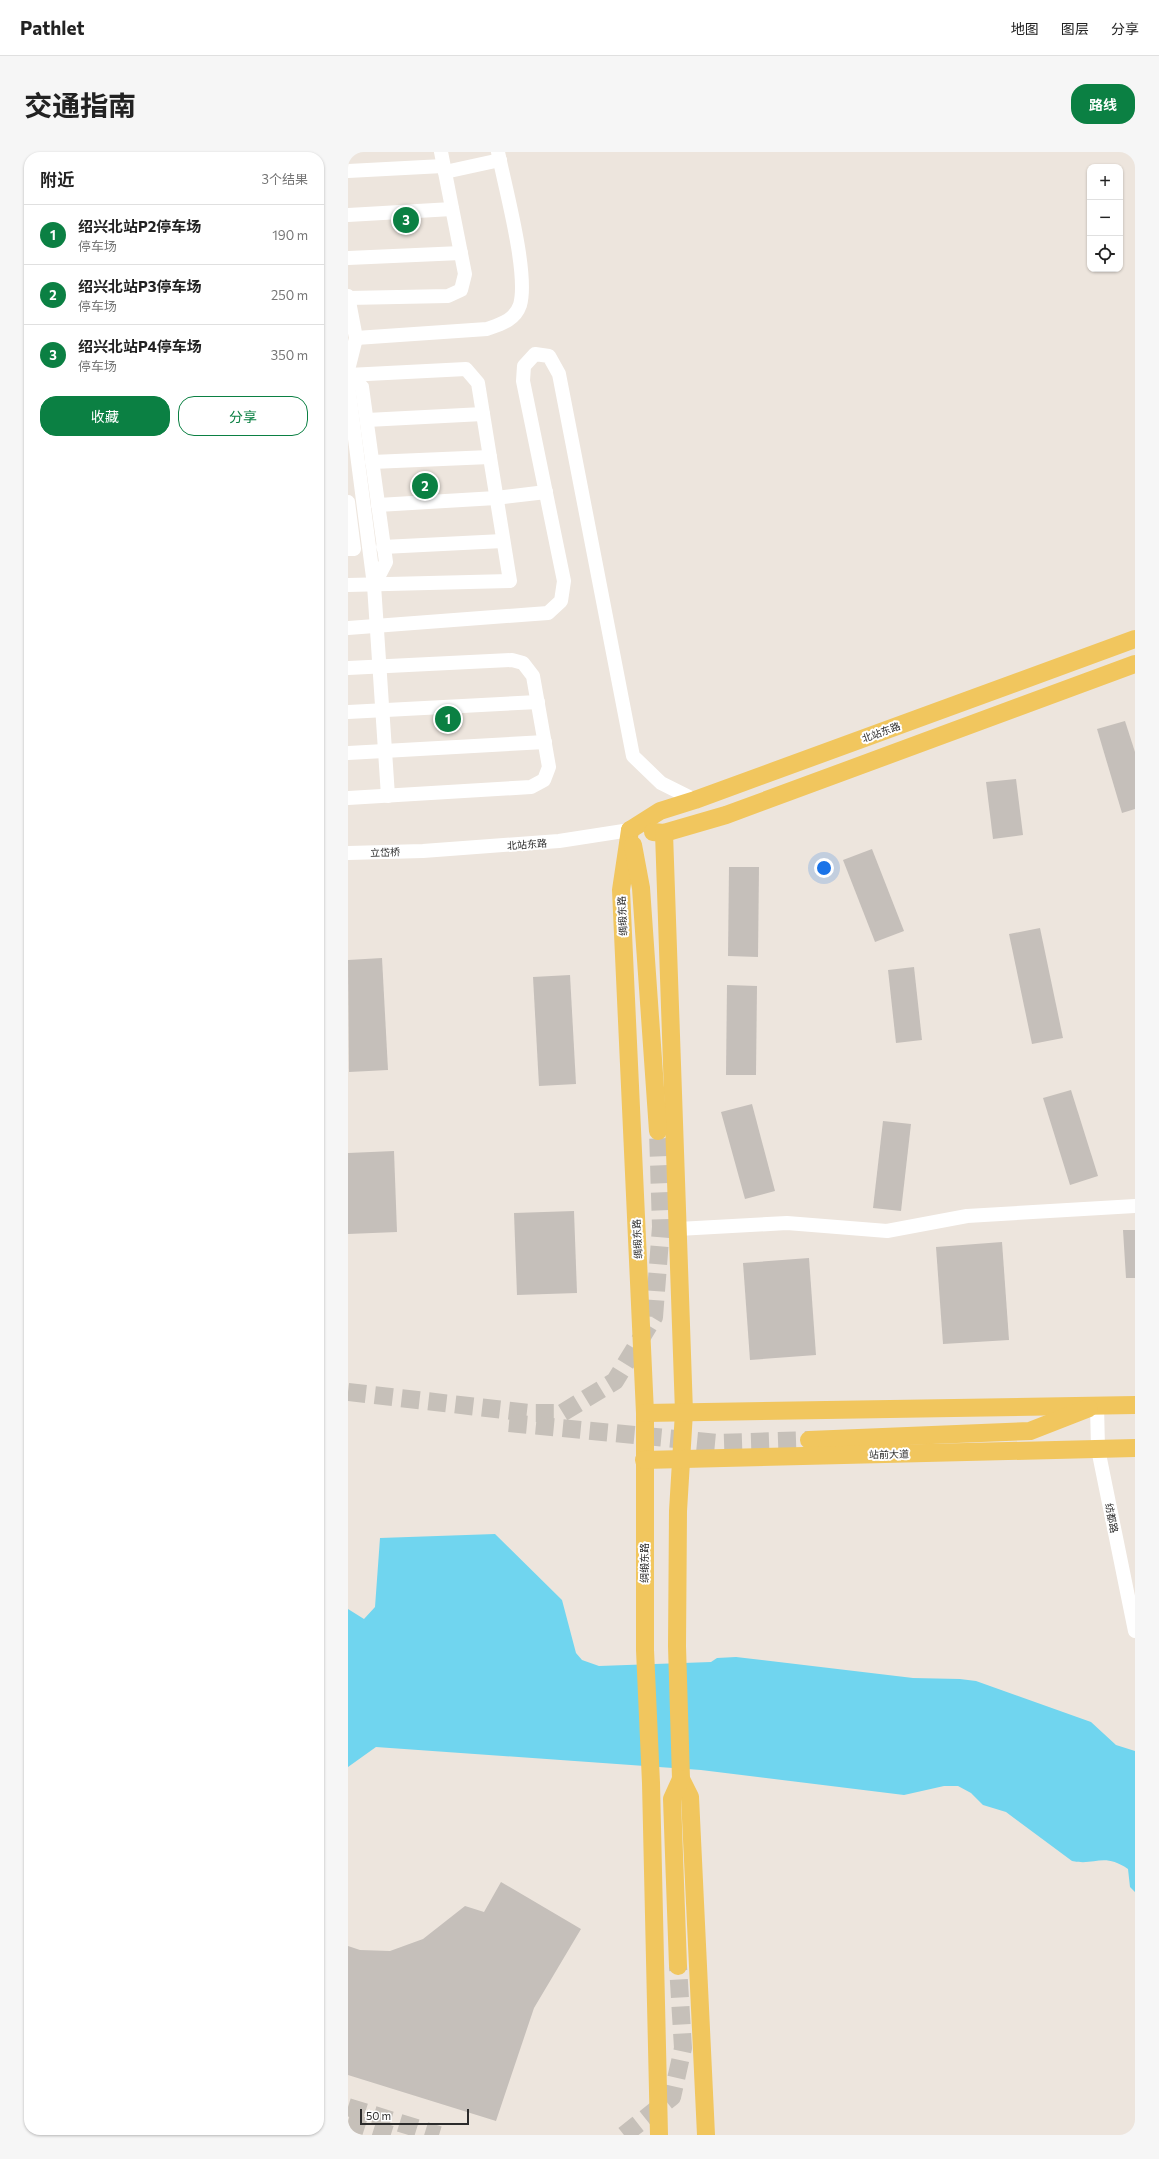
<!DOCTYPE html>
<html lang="zh">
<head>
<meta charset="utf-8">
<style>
	body { margin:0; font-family:Commissioner,"Noto Sans SC",sans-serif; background:#f6f6f6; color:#222 }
	.controls { position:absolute; right:12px; top:12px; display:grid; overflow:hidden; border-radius:8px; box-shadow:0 1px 3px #0004 }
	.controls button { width:36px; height:36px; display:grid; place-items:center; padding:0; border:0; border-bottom:1px solid #e0e0e0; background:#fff; color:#222; font:20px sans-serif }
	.scale { position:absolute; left:12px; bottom:10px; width:109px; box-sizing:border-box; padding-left:4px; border:2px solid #2b2b2b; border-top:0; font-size:11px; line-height:14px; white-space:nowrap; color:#2b2b2b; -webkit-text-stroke:3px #fff; paint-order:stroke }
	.you { position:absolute; left:476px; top:716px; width:14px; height:14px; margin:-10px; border:3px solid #fff; border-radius:50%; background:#1a73e8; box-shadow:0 0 0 6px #1a73e833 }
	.badge { display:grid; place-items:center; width:26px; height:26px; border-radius:50%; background:#0b8043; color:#fff; font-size:13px; font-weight:700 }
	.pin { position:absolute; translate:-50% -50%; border:2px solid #fff; box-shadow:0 1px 4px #0006 }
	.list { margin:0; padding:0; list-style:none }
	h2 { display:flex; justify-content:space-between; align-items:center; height:52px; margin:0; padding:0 16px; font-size:17px }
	h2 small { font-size:13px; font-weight:400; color:#767676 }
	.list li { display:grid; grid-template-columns:26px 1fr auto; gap:12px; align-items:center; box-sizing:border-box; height:60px; padding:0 16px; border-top:1px solid #e0e0e0 }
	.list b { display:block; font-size:15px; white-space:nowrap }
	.list p { margin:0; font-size:13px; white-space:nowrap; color:#767676 }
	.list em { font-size:13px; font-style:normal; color:#767676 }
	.actions { display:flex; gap:8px; padding:12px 16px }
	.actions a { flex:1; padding:9px 0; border:1px solid #0b8043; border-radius:16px; text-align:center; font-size:14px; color:#0b8043 }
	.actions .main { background:#0b8043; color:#fff }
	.icon { flex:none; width:22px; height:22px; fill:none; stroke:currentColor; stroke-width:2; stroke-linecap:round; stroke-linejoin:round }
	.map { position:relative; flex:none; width:787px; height:1983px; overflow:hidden; border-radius:16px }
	header { display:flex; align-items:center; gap:24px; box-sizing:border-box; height:56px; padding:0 20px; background:#fff; border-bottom:1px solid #e0e0e0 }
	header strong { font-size:19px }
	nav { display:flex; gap:22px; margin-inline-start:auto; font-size:14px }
	.intro { display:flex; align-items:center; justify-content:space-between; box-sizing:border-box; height:96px; padding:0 24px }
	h1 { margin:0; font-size:28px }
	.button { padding:10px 18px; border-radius:16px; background:#0b8043; color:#fff; font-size:14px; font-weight:700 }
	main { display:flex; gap:24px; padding:0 24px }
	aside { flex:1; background:#fff; border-radius:16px; box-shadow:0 1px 3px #0004 }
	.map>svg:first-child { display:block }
</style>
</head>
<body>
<header>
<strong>Pathlet</strong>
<nav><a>地图</a><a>图层</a><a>分享</a></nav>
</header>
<div class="intro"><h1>交通指南</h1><a class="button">路线</a></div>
<main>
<aside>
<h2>附近<small>3个结果</small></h2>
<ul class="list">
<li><span class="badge">1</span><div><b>绍兴北站P2停车场</b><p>停车场</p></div><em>190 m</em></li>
<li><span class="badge">2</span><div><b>绍兴北站P3停车场</b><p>停车场</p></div><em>250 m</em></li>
<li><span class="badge">3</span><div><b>绍兴北站P4停车场</b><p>停车场</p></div><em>350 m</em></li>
</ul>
<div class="actions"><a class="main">收藏</a><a>分享</a></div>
</aside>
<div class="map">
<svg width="787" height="1983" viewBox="0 0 787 1983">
	<rect width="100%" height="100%" fill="#ede5dd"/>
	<path fill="#70d5ef" d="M147 1382 214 1448 228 1501 234 1508 251 1514 363 1510 369 1506 388 1505 565 1526 612 1527 628 1529 743 1570 768 1593 787 1599V1740L782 1735 780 1717C755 1700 748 1714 724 1709L658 1660 635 1653 623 1641 610 1634H596L556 1643 353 1618 28 1595 0 1615V1457L16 1467 27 1455 32 1386Z"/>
	<g fill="#c5bfba">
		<polygon points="777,569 787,600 787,657 774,661 749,577"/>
		<polygon points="668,627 675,683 645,687 638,630"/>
		<polygon points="524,697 556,779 527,790 495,708"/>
		<polygon points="381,715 411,715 410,805 380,804"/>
		<polygon points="692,776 715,886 684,892 661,782"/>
		<polygon points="34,806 40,918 1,920 0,808"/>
		<polygon points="566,815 574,888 548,891 540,818"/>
		<polygon points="222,823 228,932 191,934 185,825"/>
		<polygon points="379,833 409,834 408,923 378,923"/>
		<polygon points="723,938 750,1024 722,1033 695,946"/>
		<polygon points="404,952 427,1039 397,1047 373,960"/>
		<polygon points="535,969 563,972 553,1059 525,1056"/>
		<polygon points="46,999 49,1080 0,1082 0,1001"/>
		<polygon points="226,1059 229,1141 169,1143 166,1061"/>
		<polygon points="775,1078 787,1078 787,1126 778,1126"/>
		<polygon points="654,1090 661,1188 595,1192 588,1095"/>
		<polygon points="461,1106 468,1203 402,1208 395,1111"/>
		<polygon points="153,1730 233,1777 186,1856 148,1969 0,1923 0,1794 12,1798 42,1799 75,1787 117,1754 136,1760"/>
	</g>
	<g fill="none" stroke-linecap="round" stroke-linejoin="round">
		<g stroke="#c6c0b9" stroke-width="18" stroke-dasharray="18 9" stroke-linecap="butt">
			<polyline points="0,1240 182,1261 214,1261 267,1229 306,1165 313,1075 310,979"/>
			<polyline points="161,1271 370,1291 461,1288"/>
			<polyline points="0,1955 91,1983"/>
			<polyline points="0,1969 44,1983"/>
			<polyline points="276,1983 324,1945 335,1896 330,1814"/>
		</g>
		<g stroke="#fff" stroke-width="14">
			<polyline points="0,19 95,14"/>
			<polyline points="97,20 152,8"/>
			<polyline points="0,63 104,57"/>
			<polyline points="0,106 113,101"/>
			<polyline points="0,144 8,186 0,218"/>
			<polyline points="0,146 100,144 113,138 117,122 93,0"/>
			<path d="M8 186 139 177C153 172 167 168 172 153 181 122 157 35 150 0"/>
			<polyline points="0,223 118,217 130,231 162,429 0,433"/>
			<polyline points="0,224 14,235 38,410 26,433"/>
			<polyline points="0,233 26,433 40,644"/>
			<polyline points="19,268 135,262"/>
			<polyline points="24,310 142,305"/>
			<polyline points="0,350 6,397 0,397"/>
			<polyline points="30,353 148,346 198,340"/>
			<polyline points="35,395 155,389"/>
			<polyline points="0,476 200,461 213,449 216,429 175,229 176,214 187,202 201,204 211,222 285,604 313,631 347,648"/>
			<polyline points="0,516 164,508 175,511 185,524 201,615 196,628 183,635 0,646"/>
			<polyline points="0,560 190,550"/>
			<polyline points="0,601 197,590"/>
			<polyline points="0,701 75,699 211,689 282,678"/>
			<polyline points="330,1077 439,1071 539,1079 619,1064 787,1054"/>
			<polyline points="749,1253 750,1297 787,1479"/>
		</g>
		<g stroke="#f1c65e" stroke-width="18">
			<polyline points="282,678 273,738 297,1261 297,1498 303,1631 311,1983"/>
			<polyline points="282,678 312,659 347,648 787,487"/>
			<polyline points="305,680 316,681 378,663 787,512"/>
			<polyline points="316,681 336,1260 330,1359 329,1494 333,1627 342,1645 358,1983"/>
			<polyline points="285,693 293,736 310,979"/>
			<polyline points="297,1261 787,1253"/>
			<polyline points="461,1288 682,1279 741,1256"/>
			<polyline points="296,1308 787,1296"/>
			<polyline points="330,1814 324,1647 333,1627"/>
		</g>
	</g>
	<g text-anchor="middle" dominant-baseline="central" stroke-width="4" stroke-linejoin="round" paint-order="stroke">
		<g font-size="10" fill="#2b2b2b" stroke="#fff">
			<text transform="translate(533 580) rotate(-20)">北站东路</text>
			<text transform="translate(179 692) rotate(-4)">北站东路</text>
			<text transform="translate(37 700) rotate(-2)">立岱桥</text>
			<text transform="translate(274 764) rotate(-93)">绸缎东路</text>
			<text transform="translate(289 1087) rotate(-93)">绸缎东路</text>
			<text transform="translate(541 1302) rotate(-1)">站前大道</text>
			<text transform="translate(764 1366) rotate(79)">纺都路</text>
			<text transform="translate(296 1411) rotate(-90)">绸缎东路</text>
		</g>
	</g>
</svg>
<div class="controls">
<button>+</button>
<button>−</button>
<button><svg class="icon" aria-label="locate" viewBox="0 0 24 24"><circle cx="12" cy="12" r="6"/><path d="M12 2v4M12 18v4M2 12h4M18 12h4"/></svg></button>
</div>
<div class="scale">50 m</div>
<div class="you"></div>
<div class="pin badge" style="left:100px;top:567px">1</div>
<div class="pin badge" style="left:77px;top:334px">2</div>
<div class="pin badge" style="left:58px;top:68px">3</div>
</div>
</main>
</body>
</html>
